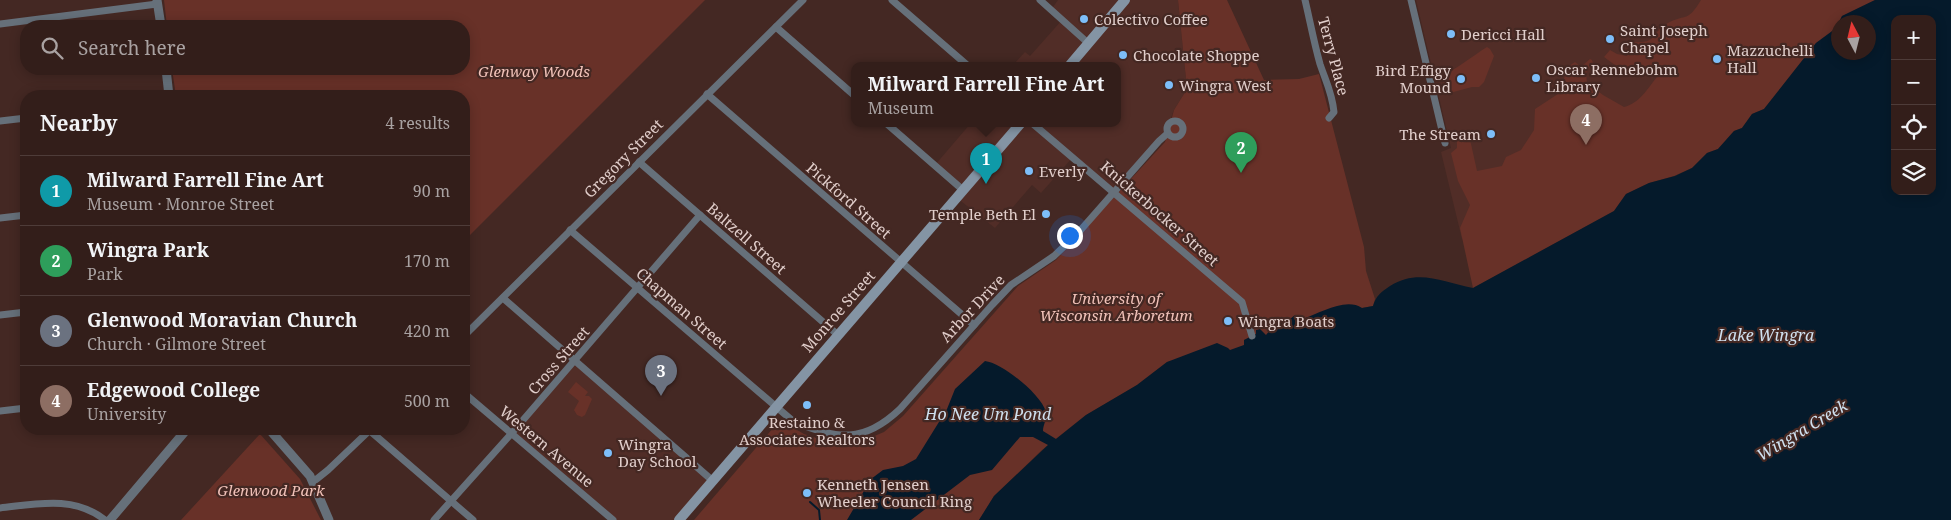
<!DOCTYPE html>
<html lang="en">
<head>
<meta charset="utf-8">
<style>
	body { margin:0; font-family:"Noto Serif",serif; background:#3b2723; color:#f1f3f6 }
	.controls { position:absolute; right:15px; top:15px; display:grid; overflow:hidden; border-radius:10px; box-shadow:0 2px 12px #0003 }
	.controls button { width:45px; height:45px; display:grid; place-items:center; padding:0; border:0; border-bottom:1px solid #4e3c39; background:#331e1a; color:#f1f3f6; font:25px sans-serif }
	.compass { position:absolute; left:1831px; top:15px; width:45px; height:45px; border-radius:50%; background:#331e1a; box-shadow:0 2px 12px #0003; rotate:353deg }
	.you { position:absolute; left:1069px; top:235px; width:18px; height:18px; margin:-12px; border:4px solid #fff; border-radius:50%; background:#1a73e8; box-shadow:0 0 0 8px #1a73e833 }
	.badge { display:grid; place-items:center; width:32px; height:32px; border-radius:50%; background:#bca0f2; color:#fff; font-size:16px; font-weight:700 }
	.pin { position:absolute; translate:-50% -41px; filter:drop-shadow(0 1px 2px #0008) }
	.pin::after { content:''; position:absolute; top:26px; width:18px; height:15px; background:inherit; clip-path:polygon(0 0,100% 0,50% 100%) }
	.popup { position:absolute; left:851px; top:62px; width:270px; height:65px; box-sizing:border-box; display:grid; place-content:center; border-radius:10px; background:#331e1a; filter:drop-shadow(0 1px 4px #0005); font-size:16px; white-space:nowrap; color:#a9a2a2 }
	.popup b { font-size:19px; color:#f1f3f6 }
	.popup::after { content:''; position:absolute; left:50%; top:100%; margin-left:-10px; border:10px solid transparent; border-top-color:#331e1a }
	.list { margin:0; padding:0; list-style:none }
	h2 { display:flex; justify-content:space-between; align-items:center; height:65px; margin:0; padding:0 20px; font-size:21px }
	h2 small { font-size:16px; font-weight:400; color:#a9a2a2 }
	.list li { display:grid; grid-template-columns:32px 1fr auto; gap:15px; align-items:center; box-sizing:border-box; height:70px; padding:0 20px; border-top:1px solid #4e3c39 }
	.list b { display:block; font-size:19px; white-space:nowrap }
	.list p { margin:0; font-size:16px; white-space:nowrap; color:#a9a2a2 }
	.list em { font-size:16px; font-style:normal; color:#a9a2a2 }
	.icon { flex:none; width:28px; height:28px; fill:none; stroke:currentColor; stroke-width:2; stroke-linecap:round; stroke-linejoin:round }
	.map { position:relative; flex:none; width:1951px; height:520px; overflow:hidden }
	.search { position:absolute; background:#331e1a; box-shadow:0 2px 12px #0003; left:20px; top:20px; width:450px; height:55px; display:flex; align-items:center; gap:12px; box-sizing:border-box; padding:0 18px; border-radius:20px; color:#a9a2a2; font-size:19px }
	.panel { position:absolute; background:#331e1a; box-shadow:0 2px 12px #0003; left:20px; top:90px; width:450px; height:345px; border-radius:20px }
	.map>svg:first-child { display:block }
</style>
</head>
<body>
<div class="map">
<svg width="1951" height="520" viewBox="0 0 1951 520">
	<rect width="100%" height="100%" fill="#442823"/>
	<g fill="#512d27">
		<polygon points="1058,0 1178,0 1187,89 1174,110 1166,132 1114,191 1073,157 1041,193 1032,185 995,228 957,198 963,190 935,165 971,123 1117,123 1117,65 1013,65 1025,52 1030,56 1062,20 1051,10"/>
		<polygon points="1416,0 1875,0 1842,16 1835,29 1462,239 1441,152 1451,148"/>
		<polygon points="574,361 713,481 679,520 613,520 511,434"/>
	</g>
	<g fill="#683128">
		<polygon points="164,0 705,0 464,241 464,96 176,96 172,69 464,69 464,26 167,26"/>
		<polygon points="1178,0 1227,0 1264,80 1299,79 1319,74 1364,247 1366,271 1375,299 1373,306 1362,308 1343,305 1303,319 1295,315 1289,320 1276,323 1266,336 1260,329 1256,334 1244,340 1245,345 1230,351 1167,362 1137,385 1086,415 1042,450 994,496 979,520 694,520 780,420 804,434 826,441 843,443 860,442 884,432 903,416 1018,286 1056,260 1165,142 1174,110 1187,89"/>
		<path d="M1701 0H1875L1842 16 1835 29 1816 43 1764 109 1752 114 1742 128 1734 131 1718 149 1707 153 1692 168 1674 176 1649 183 1626 194 1614 211 1473 288 1460 228 1470 205 1458 181 1451 153 1457 148V138L1469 135 1477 171 1502 166 1506 157 1521 150 1534 130 1535 109 1558 94 1569 66 1575 62 1581 67 1590 59 1592 60 1593 63 1586 73 1587 83 1603 95 1624 107C1640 103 1647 89 1657 77L1640 64 1630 76 1604 57 1610 50 1617 54 1627 56 1632 49V42C1659 44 1650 33 1668 23 1687 13 1687 23 1701 0Z"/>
		<path d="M1487 47 1490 49 1494 56 1484 82 1479 87H1472L1446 94 1442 76C1458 68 1471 57 1487 47Z"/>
		<polygon points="576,382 588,392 585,396 589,396 592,399 585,415 582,417 577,415 574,410 579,401 568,392"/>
		<polygon points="260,434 300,479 321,520 181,520"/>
	</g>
	<path fill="#051a2b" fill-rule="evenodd" d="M1875 0H1951V520H979L994 496 1048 445 1033 437H1020L992 470 970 475 911 520H847L871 479 883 470 903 466 916 459 947 409 955 389 985 361C1002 363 1041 394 1046 412 1048 418 1043 424 1043 431L1056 439 1086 415 1137 385 1167 362 1217 343 1228 348 1230 350 1244 345V340L1256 334V330L1260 329 1266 335 1276 323 1289 320 1295 315H1302L1303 319C1320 313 1346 297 1362 308L1373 306C1376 296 1381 292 1390 286 1418 268 1443 282 1473 288L1614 211 1626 194 1649 183 1675 176 1692 168 1707 153 1718 149 1734 131 1742 128 1752 114 1764 109 1816 43 1835 29 1838 23V52H1868V22H1839L1842 16ZM1895 19H1932V191H1895Z"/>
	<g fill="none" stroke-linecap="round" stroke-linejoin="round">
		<polyline stroke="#051a2b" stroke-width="2" points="810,502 819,510 820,520"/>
		<g stroke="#66707a" stroke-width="7">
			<polyline points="892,0 967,65"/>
			<polyline points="1040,0 1088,43"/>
			<path d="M1305 0C1310 21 1314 43 1320 64 1326 82 1332 92 1334 112L1329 118"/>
			<polyline points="1411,0 1445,143"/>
			<polyline points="0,24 157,4"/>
			<polyline points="776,27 855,96"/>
			<polyline points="707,94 974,325"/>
			<polyline points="0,121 26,118"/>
			<circle cx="1175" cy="129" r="8"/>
			<polyline points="886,123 963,190"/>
			<polyline points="1032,123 1242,302 1252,336"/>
			<polyline points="639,162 838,335"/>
			<polyline points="0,218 26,215"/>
			<path d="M570 230 794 422C838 439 863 444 900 409L992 305 1011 285 1054 256 1078 233 1159 141 1168 133"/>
			<polyline points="503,298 713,481"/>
			<polyline points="0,315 26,312"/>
			<polyline points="464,336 803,0"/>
			<polyline points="464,393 613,520"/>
			<polyline points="0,411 26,408"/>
			<polyline points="369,430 473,520"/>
			<polyline points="313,482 328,470 371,429"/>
			<path d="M0 508C36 504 74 495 105 520"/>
			<polyline points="434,520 511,434 700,215"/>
		</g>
		<g stroke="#66707a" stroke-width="9">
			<polyline points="157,0 161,26"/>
			<polyline points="166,69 169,96"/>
			<polyline points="269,429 310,476 329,520"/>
			<polyline points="110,520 187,429"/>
		</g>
		<g stroke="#8494a4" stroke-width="10">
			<polyline points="1070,65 1125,0"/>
			<polyline points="679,520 1021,123"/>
		</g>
	</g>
	<g fill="#7dbef9" stroke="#442823" stroke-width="2">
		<circle cx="1084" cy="19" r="5"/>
		<circle cx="1451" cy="34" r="5"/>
		<circle cx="1610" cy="39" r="5"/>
		<circle cx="1123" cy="55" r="5"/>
		<circle cx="1717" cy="59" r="5"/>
		<circle cx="1536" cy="78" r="5"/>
		<circle cx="1461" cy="79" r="5"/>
		<circle cx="1169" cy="85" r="5"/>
		<circle cx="1491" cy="134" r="5"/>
		<circle cx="1029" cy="171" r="5"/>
		<circle cx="1046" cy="214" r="5"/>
		<circle cx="1228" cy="321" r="5"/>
		<circle cx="807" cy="405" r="5"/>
		<circle cx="608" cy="453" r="5"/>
		<circle cx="807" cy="493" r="5"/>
	</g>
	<g text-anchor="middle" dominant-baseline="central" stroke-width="4.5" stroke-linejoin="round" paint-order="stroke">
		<g font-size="15" fill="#e1cecb" stroke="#442823" text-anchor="start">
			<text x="1094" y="19">Colectivo Coffee</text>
			<text x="1620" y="30">Saint Joseph<tspan x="1620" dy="17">Chapel</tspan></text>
			<text x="1461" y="34">Dericci Hall</text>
			<text x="1727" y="50">Mazzuchelli<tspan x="1727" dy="17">Hall</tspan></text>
			<text x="1133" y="55">Chocolate Shoppe</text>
			<text x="1546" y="69">Oscar Rennebohm<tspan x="1546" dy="17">Library</tspan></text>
			<text x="1451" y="70" text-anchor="end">Bird Effigy<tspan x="1451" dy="17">Mound</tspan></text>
			<text x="1179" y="85">Wingra West</text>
			<text x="1481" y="134" text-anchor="end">The Stream</text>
			<text x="1039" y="171">Everly</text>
			<text x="1036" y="214" text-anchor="end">Temple Beth El</text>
			<text x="1238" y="321">Wingra Boats</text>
			<text x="807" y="422" text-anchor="middle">Restaino &amp;<tspan x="807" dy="17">Associates Realtors</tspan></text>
			<text x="618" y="444">Wingra<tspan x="618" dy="17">Day School</tspan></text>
			<text x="817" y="484">Kenneth Jensen<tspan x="817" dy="17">Wheeler Council Ring</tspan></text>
		</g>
		<g font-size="15" fill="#e1cecb" stroke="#442823">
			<text transform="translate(1334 56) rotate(75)">Terry Place</text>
			<text transform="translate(623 158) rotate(-45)">Gregory Street</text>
			<text transform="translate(849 200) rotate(41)">Pickford Street</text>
			<text transform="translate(1160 213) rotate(41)">Knickerbocker Street</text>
			<text transform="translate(747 238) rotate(41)">Baltzell Street</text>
			<text transform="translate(682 308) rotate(41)">Chapman Street</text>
			<text transform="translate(972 308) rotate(-47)">Arbor Drive</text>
			<text transform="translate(838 311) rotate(-49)">Monroe Street</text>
			<text transform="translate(558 360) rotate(-49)">Cross Street</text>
			<text transform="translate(547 446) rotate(40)">Western Avenue</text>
		</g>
		<g font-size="15" font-style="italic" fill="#f1c2b9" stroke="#442823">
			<text x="534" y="71">Glenway Woods</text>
			<text x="1116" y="298">University of<tspan x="1116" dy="17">Wisconsin Arboretum</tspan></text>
			<text x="271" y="490">Glenwood Park</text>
		</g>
		<g font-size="16" font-style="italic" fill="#cfe0ef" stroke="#442823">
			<text x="1766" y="335">Lake Wingra</text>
			<text x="988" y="414">Ho Nee Um Pond</text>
			<text transform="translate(1802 430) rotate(-31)">Wingra Creek</text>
		</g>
	</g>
</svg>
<div class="controls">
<button>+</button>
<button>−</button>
<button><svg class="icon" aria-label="locate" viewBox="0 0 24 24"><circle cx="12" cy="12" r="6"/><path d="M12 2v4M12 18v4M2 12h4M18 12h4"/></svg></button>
<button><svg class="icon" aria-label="layers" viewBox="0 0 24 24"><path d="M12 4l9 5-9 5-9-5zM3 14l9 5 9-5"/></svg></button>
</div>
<svg class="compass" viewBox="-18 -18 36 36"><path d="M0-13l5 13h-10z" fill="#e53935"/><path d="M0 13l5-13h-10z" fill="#a9a2a2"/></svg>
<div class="you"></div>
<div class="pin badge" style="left:986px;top:184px;background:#0f9aa8">1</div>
<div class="popup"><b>Milward Farrell Fine Art</b>Museum</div>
<div class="pin badge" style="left:1241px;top:173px;background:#2e9e5b">2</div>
<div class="pin badge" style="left:661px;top:396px;background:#6b7280">3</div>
<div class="pin badge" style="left:1586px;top:145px;background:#8d6e63">4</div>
<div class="search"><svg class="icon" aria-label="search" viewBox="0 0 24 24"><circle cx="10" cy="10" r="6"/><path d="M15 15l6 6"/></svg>Search here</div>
<section class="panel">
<h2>Nearby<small>4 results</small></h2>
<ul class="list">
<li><span class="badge" style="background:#0f9aa8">1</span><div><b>Milward Farrell Fine Art</b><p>Museum · Monroe Street</p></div><em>90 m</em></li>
<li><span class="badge" style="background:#2e9e5b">2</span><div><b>Wingra Park</b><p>Park</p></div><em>170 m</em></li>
<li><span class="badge" style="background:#6b7280">3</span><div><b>Glenwood Moravian Church</b><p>Church · Gilmore Street</p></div><em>420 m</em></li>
<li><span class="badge" style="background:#8d6e63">4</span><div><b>Edgewood College</b><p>University</p></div><em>500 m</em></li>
</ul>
</section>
</div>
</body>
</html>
